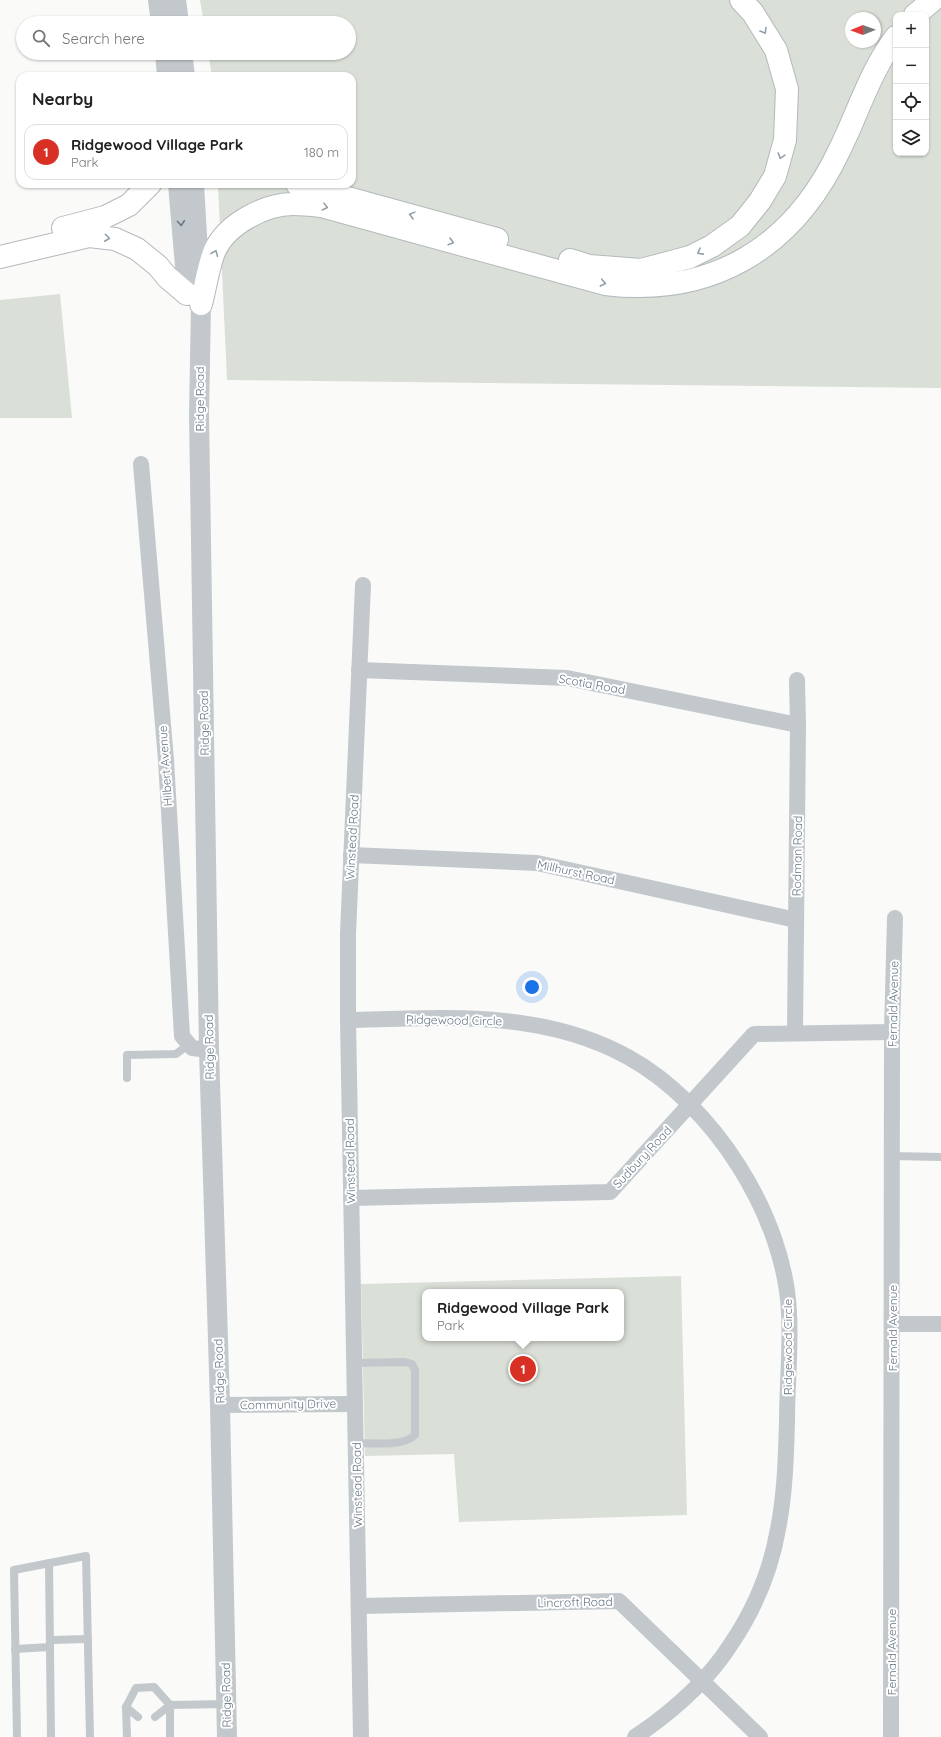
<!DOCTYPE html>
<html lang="en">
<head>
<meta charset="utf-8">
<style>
	body { margin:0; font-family:Quicksand,sans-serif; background:#f6f6f6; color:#222 }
	.controls { position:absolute; right:12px; top:12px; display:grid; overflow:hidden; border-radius:8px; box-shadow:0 1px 3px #0004 }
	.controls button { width:36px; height:36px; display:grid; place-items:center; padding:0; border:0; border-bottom:1px solid #e0e0e0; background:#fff; color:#222; font:20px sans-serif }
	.compass { position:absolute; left:845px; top:12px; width:36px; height:36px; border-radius:50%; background:#fff; box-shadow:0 1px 3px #0004; rotate:269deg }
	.you { position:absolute; left:532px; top:987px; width:14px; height:14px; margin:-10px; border:3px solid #fff; border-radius:50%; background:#1a73e8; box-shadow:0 0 0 6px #1a73e833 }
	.badge { display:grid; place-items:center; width:26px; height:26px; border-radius:50%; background:#d93025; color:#fff; font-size:13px; font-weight:700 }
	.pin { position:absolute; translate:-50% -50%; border:2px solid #fff; box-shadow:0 1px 4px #0006 }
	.popup { position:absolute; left:422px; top:1289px; width:202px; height:52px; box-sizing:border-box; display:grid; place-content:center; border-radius:8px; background:#fff; filter:drop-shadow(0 1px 3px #0005); font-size:13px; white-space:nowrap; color:#767676 }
	.popup b { font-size:15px; color:#222 }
	.popup::after { content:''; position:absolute; left:50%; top:100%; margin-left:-8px; border:8px solid transparent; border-top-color:#fff }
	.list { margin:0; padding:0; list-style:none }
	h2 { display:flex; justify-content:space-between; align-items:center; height:52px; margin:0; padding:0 16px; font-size:17px }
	h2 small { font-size:13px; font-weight:400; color:#767676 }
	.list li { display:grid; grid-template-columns:26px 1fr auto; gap:12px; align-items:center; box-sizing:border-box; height:56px; margin:0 8px 8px; padding:0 8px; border:1px solid #e0e0e0; border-radius:12px }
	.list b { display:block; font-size:15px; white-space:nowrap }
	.list p { margin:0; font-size:13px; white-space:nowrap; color:#767676 }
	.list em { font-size:13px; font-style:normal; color:#767676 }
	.icon { flex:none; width:22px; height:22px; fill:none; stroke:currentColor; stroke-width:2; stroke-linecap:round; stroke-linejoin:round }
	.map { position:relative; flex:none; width:941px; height:1737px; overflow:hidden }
	.search { position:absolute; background:#fff; box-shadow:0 1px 3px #0004; left:16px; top:16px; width:340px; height:44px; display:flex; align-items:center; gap:10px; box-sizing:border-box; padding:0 14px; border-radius:22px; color:#767676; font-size:15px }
	.panel { position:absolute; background:#fff; box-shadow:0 1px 3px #0004; left:16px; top:72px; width:340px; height:116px; border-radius:12px }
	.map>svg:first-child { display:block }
</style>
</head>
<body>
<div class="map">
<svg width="941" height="1737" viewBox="0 0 941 1737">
	<rect width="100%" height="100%" fill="#fafaf8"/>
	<g fill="#dadfd7" fill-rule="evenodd">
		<path d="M200 0H941V388L227 380 218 184H352V76H212L208 53H349V23H204ZM896 15H926V153H896ZM851 18H875V42H851Z"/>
		<polygon points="60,294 72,418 0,418 0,300"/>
		<path d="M681 1276 687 1515 459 1522 454 1454 365 1456 361 1284ZM425 1292H621V1338H425Z"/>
	</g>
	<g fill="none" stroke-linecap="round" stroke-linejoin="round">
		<g stroke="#b4b9bd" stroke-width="24">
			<g id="motorway">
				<polyline points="915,15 933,0"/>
				<polyline points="297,184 497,239"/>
				<polyline points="63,228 105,217 129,205 150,184"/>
				<polyline points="0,257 89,236 115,239 137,249 158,266 167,277 187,294"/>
				<polyline points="570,260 589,266 641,270 690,257 712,246 740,226 760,201 775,176 785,140 787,89 776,50 753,13 741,0"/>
				<path d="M201 304C205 289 209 263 215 250 227 224 265 204 293 204 302 204 312 205 321 206L605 284C712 297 793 248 839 151 858 113 870 71 896 37"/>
			</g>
		</g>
		<g stroke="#c3c8cc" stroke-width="8">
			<polyline points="127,1078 127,1055 176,1054 188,1045"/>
			<polyline points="892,1156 941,1157"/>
			<path d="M354 1363 405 1362 412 1364 415 1370V1435C403 1447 373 1443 356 1443"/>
			<polyline points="49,1563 51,1737"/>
			<polyline points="50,1640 88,1639"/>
			<polyline points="15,1649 50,1647"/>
			<polyline points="126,1707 138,1717"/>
			<polyline points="155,1717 170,1705"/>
			<polyline points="17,1737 14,1570 86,1556 90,1737"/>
			<polyline points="127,1737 126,1707 136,1688 154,1687 170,1705"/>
			<polyline points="170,1737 170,1705 226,1704"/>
		</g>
		<g stroke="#c3c8cc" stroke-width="16">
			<polyline points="141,464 166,760 182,1036 192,1048 209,1050"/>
			<polyline points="359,670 567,678 798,725"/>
			<polyline points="351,855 537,863 796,920"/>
			<path d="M348 1020C444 1018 540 1009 628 1057 713 1104 785 1216 789 1313 791 1349 787 1385 787 1421 786 1457 785 1494 778 1529 771 1569 754 1610 731 1644 707 1682 672 1712 635 1737"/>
			<polyline points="795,1033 798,725 797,680"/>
			<polyline points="351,1198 610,1192 754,1034 892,1032"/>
			<polyline points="892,1324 941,1324"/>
			<polyline points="220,1405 355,1404"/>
			<polyline points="359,1606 619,1601 760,1737"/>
			<polyline points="361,1737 348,1020 348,934 363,585"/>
			<polyline points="891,1737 892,1032 895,918"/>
		</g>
		<g stroke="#c3c8cc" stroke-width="20">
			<polyline points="158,0 161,23"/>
			<polyline points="176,0 179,23"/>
			<polyline points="165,53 167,76"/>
			<polyline points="182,53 185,76"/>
			<polyline points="178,184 186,278"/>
			<polyline points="194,184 201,304 199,415 209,1050 220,1405 227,1737"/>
		</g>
		<use href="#motorway" stroke="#fff" stroke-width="22"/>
	</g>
	<defs><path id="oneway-chevron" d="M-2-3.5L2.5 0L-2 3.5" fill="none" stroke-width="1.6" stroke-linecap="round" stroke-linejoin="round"/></defs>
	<g stroke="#939fa8">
		<use href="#oneway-chevron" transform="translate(764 31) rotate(59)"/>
		<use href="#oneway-chevron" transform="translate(781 156) rotate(107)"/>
		<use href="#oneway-chevron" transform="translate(325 207) rotate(14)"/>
		<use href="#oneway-chevron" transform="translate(412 215) rotate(-165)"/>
		<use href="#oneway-chevron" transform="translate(107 238) rotate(6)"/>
		<use href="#oneway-chevron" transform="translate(451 242) rotate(16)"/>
		<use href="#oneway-chevron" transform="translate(700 252) rotate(152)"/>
		<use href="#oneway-chevron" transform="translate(215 253) rotate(-68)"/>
		<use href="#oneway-chevron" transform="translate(603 283) rotate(11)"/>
	</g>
	<use stroke="#6a7a87" href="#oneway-chevron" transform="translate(181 223) rotate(85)"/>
	<g text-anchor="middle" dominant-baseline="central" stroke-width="4" stroke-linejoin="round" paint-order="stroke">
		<g font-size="12" fill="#657683" stroke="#fff">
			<text transform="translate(199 399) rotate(-90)">Ridge Road</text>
			<text transform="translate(592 684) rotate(10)">Scotia Road</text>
			<text transform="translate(204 723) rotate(-91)">Ridge Road</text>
			<text transform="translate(165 766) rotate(-94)">Hilbert Avenue</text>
			<text transform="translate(352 837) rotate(-87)">Winstead Road</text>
			<text transform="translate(797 856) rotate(-89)">Rodman Road</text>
			<text transform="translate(576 872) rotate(12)">Millhurst Road</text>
			<text transform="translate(893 1004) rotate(-89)">Fernald Avenue</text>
			<text transform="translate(454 1020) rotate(1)">Ridgewood Circle</text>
			<text transform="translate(209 1047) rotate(-91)">Ridge Road</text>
			<text transform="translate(642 1157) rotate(-47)">Sudbury Road</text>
			<text transform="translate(350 1161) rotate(-91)">Winstead Road</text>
			<text transform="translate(892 1328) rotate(-90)">Fernald Avenue</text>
			<text transform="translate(787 1347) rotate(-90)">Ridgewood Circle</text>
			<text transform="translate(219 1371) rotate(-92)">Ridge Road</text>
			<text transform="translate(288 1404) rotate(-1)">Community Drive</text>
			<text transform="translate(357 1485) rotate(-91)">Winstead Road</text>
			<text transform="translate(575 1602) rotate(-1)">Lincroft Road</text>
			<text transform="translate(891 1652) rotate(-90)">Fernald Avenue</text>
			<text transform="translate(226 1695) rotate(-91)">Ridge Road</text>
		</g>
	</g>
</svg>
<div class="controls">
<button>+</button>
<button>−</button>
<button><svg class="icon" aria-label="locate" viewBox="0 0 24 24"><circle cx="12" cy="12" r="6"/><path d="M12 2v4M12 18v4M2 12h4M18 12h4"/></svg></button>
<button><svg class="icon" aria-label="layers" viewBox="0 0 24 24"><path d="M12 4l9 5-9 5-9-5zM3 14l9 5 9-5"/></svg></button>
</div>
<svg class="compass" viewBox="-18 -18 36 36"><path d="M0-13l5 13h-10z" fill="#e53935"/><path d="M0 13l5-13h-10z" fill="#767676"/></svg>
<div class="you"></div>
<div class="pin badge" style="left:523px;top:1369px">1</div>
<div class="popup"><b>Ridgewood Village Park</b>Park</div>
<div class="search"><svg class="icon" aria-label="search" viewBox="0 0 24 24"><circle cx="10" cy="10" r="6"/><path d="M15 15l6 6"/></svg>Search here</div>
<section class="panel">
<h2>Nearby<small></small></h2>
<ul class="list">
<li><span class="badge">1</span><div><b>Ridgewood Village Park</b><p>Park</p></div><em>180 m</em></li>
</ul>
</section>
</div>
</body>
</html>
